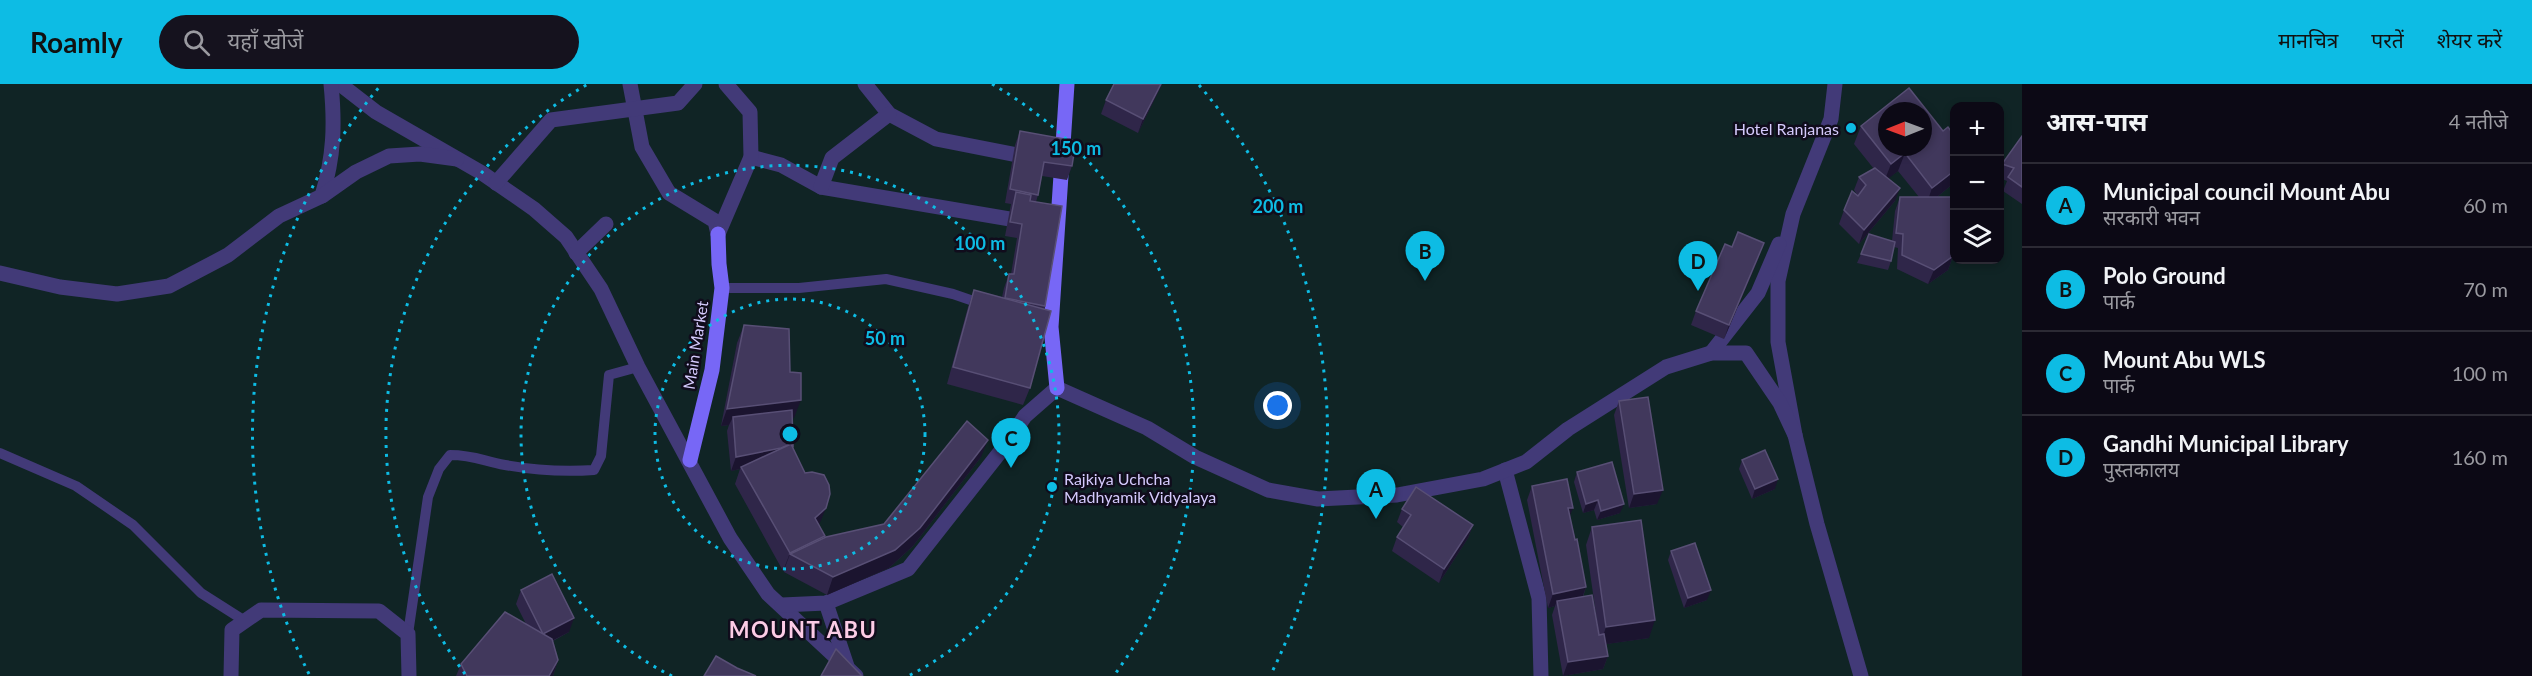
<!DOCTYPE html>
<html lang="hi">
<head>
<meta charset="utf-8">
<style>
	body { margin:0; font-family:Lato,"Noto Sans Devanagari",sans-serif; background:#15121e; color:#f1f3f6 }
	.controls { position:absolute; right:18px; top:18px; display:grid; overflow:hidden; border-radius:12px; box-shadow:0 3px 9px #0003 }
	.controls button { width:54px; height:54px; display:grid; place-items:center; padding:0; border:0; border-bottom:2px solid #2c2a34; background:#0c0915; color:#f1f3f6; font:30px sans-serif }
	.compass { position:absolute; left:1878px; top:18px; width:54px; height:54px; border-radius:50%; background:#0c0915; box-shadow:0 3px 9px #0003; rotate:269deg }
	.you { position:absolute; left:1278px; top:322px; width:21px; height:21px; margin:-15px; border:4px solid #fff; border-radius:50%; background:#1a73e8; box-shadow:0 0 0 9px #1a73e833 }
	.badge { display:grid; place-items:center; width:39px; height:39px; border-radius:50%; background:#0dbce4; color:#111; font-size:20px; font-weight:700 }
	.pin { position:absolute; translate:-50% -50px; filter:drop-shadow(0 2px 3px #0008) }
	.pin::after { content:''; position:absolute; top:32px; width:21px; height:18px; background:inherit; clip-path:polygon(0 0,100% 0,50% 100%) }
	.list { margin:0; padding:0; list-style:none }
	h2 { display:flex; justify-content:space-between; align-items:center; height:78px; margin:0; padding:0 24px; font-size:26px }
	h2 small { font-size:20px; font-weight:400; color:#9a9aa0 }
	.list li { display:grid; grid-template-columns:39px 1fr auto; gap:18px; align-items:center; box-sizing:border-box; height:84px; padding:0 24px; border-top:2px solid #2c2a34 }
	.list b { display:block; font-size:22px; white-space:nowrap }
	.list p { margin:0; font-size:20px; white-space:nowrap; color:#9a9aa0 }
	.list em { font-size:20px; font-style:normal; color:#9a9aa0 }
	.icon { flex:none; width:33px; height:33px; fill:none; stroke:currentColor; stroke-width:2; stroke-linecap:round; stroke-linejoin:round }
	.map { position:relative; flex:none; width:2022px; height:592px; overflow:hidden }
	header { display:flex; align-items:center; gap:36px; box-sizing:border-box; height:84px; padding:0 30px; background:#0dbce4; color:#111 }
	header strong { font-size:28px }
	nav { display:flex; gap:33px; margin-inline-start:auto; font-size:21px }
	.search { width:420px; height:54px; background:#15121e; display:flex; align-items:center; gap:15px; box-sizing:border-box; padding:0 21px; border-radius:33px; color:#9a9aa0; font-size:22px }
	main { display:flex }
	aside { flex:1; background:#0c0915 }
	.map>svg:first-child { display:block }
</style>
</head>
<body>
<header>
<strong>Roamly</strong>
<div class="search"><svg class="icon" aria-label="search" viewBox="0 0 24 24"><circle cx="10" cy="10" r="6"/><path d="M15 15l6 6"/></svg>यहाँ खोजें</div>
<nav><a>मानचित्र</a><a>परतें</a><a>शेयर करें</a></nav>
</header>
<main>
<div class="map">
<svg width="2022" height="592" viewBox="0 0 2022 592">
	<rect width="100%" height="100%" fill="#100c1c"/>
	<path fill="#102425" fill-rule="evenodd" d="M0 0H2022V592H0ZM1954 22H2000V176H1954ZM1887 27H1923V63H1887Z"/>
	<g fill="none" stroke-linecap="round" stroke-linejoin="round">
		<g stroke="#423a78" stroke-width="10">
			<polyline points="722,204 799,204 886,195 953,210 982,220"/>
			<polyline points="0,369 76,402 133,441 201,509 245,537"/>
			<path d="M408 550 428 413 439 385 450 371C474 371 483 377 505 381 533 386 565 388 594 386L601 372 609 291 638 283"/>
		</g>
		<g stroke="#423a78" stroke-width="15">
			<polyline points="340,0 376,28 482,89 534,125 566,153 601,205 638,283 730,454 768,510 856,592"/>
			<polyline points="630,0 642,63 669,109 715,137 718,150"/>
			<polyline points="865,0 889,30 936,55 1033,74"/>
			<polyline points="1835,0 1831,35 1793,130 1778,197 1778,258 1795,351 1817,440 1861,592"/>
			<polyline points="751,73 781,81 821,103 1028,138"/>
			<polyline points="496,99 551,36 678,19 695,0"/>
			<polyline points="821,103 832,74 889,30"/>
			<path d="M322 112C334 72 335 41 331 0"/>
			<polyline points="718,150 751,73 750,28 726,0"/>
			<polyline points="576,169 606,140"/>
			<polyline points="1711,269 1758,209 1779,160"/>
			<polyline points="1505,386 1539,514 1541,592"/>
			<polyline points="826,519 847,582"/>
			<polyline points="782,521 826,519 908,485 1004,363 1025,332 1057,304 1147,344 1195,373 1268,406 1318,415 1397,411 1483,395 1526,378 1568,345 1666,283 1711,269 1746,269 1780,319 1795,351"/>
			<polyline points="231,592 232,546 261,526 379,527 408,550 409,592"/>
		</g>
		<polyline stroke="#423a78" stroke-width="15" points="0,189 60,203 117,210 169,202 228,171 279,132 322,112 356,88 389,72 420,70 457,75"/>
		<g stroke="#7767f6" stroke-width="15">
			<polyline points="1057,304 1051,243 1067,0"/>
			<polyline points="690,376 712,286 722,204 719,180 718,150"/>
		</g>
	</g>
	<g fill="#2f2649">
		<polygon points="1162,0 1138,49 1101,30 1106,16"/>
		<polygon points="1861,42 1954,99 1937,113 1953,172 1948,186 1928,200 1897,185 1898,164 1894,163 1891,177 1888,186 1857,179 1861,170 1892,157 1895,127 1900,113 1919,113 1898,87 1888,94 1895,117 1859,160 1839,140 1844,126 1858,112 1854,106 1859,93 1874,85 1854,60"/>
		<polygon points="1020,47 1072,82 1067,96 1042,92 1038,111 1036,118 1045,222 1030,304 1023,321 947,300 968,223 974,206 1002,213 1004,204 1009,190 1011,190 1017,154 1005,152 1011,120 1005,119 1015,61"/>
		<polygon points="2022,52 2022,120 2003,107 2007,97 2000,94 2000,87 2002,80"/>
		<polygon points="1759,173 1724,255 1691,241 1696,227"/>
		<polygon points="744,241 790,288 794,334 792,334 793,363 819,441 825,452 824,454 884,440 981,373 913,462 889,484 827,511 784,488 784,486 783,487 735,400 740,385 731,387 727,347 729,341 721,342 737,259"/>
		<polygon points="1619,317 1657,420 1629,424 1614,331"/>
		<polygon points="1742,376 1775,405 1752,415 1739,385"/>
		<polygon points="1577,388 1620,429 1597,436 1594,426 1583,429 1574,398"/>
		<polygon points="1532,402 1570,432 1586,503 1583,513 1599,551 1586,461 1592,443 1649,554 1606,560 1608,572 1603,585 1563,592 1552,531 1555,522 1548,524 1527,416"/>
		<polygon points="1402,425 1473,441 1468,454 1439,499 1392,467 1397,453 1403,443 1397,438"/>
		<polygon points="1671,467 1707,516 1684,524 1668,476"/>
		<polygon points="521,506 569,548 553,557 558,576 553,592 456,592 461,580 526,540 516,520"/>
	</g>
	<g fill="#1b142f">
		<polygon points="1161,0 1162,0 1138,49 1143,35"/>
		<polygon points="1905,69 1898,87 1884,98 1891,80"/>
		<polygon points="1954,81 1954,99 1926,122 1932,104"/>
		<polygon points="1900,104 1895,117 1859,160 1864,146"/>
		<polygon points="1764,159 1759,173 1724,255 1729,241"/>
		<polygon points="1953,172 1948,186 1928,200 1934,186"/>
		<polygon points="801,316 794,334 733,341 733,333 729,341 721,342 727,325"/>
		<polygon points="988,356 981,373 913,462 889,484 827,511 833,493"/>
		<polygon points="793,362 741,383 740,385 731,387 736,373"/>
		<polygon points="1778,395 1775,405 1752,415 1755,405"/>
		<polygon points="1663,406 1657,420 1629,424 1634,410"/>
		<polygon points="1598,416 1594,426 1583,429 1586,420"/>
		<polygon points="1624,420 1620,429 1597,436 1601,427"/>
		<polygon points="826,424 819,441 815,434"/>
		<polygon points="1568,424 1573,424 1568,437"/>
		<polygon points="1473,441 1468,454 1439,499 1444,485"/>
		<polygon points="825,452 818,470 790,470 784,486 783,487 790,469"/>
		<polygon points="1586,503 1581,517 1557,517 1555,522 1548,524 1553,510"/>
		<polygon points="1711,506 1707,516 1684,524 1688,514"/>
		<polygon points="574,534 569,548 538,564 543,550"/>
		<polygon points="1655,536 1649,554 1600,561 1606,543"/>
		<polygon points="1608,572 1603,585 1563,592 1568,578"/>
		<polygon points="558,576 553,592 549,592"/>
	</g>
	<g fill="#41385c" stroke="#584f75" stroke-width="1.5" fill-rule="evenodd">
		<polygon points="1114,0 1161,0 1143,35 1106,16"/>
		<path d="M1909 4 1943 47 1948 43 1954 51V87L1932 104 1905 69 1891 80 1861 42ZM1887 27H1923V63H1887Z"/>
		<polygon points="1020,47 1076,57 1072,82 1044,78 1038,111 1010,105"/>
		<polygon points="2022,52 2022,103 2008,93 2014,84 2002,80"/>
		<polygon points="1875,84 1900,104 1864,146 1844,126 1852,107 1858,112 1866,101 1859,93"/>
		<polygon points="1016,108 1031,111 1030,117 1062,122 1045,222 1005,214 1009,190 1014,190 1022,140 1010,138"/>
		<polygon points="1900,113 1954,113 1953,172 1934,186 1902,171 1903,150 1896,149"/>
		<polygon points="1738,148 1764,159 1729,241 1696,227 1725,160 1732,163"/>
		<polygon points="1869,150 1895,158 1891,177 1861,170"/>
		<polygon points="974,206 1051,227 1030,304 953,283"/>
		<polygon points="744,241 789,245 790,288 801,289 801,316 727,325"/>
		<polygon points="1648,313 1663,406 1634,410 1619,317"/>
		<polygon points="792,326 793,362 791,360 781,364 736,373 733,333"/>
		<polygon points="967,337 988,356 920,444 895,466 833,493 790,470 826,453 884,440"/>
		<polygon points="791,360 805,389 812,388 824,391 829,401 830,410 826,424 815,434 825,452 790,469 741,383"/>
		<polygon points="1765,366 1778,395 1755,405 1742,376"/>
		<polygon points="1612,378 1624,420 1601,427 1598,416 1586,420 1577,388"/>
		<polygon points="1567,395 1573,424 1568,424 1575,456 1577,455 1586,503 1553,510 1532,402"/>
		<polygon points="1416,403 1473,441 1444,485 1397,453 1411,431 1402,425"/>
		<polygon points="1641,436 1655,536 1606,543 1592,443"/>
		<polygon points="1695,459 1711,506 1688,514 1671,467"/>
		<polygon points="552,490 574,534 543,550 521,506"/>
		<polygon points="1592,511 1599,551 1604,550 1608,572 1568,578 1557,517"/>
		<polygon points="505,528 552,555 558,576 549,592 467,592 461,580"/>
		<polygon points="836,565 862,592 821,592"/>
		<polygon points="716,572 737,584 756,592 704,592"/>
	</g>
	<g fill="none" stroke="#0dbce4" stroke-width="3" stroke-dasharray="3 6">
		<circle cx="790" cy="350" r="135"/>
		<path d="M672 592A269 269 0 1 1 908 592"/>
		<path d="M465 590A404 404 0 0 1 588 0M992 0A404 404 0 0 1 1115 590"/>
		<path d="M309 590A538 538 0 0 1 381 1M1199 1A538 538 0 0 1 1271 590"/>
	</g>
	<g fill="#0dbce4" stroke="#100c1c" stroke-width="2">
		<circle cx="1851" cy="44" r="6"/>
		<circle cx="1052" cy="403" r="6"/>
	</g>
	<g text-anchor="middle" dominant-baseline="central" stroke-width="5" stroke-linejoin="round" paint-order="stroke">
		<g font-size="16" fill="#d4cafc" stroke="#100c1c" text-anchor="end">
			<text x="1839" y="44">Hotel Ranjanas</text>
			<text x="1064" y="394" text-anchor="start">Rajkiya Uchcha<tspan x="1064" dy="18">Madhyamik Vidyalaya</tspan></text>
		</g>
		<g font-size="16" fill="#d4cafc" stroke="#100c1c">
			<text transform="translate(695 261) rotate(-81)">Main Market</text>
		</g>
		<g font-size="22" font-weight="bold" letter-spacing="1.5" fill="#fccce6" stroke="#100c1c">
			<text x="803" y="545">MOUNT ABU</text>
		</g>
	</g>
	<circle cx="790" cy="350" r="9" fill="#0dbce4" stroke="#100c1c" stroke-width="3"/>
	<g font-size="18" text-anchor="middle" font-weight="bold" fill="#0dbce4" stroke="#100c1c" stroke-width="5" stroke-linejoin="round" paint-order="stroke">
		<text x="1076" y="71">150 m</text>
		<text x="1278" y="129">200 m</text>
		<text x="980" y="166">100 m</text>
		<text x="885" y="261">50 m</text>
	</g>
</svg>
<div class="controls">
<button>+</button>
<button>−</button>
<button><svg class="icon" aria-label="layers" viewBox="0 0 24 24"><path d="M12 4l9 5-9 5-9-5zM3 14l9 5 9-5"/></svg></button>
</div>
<svg class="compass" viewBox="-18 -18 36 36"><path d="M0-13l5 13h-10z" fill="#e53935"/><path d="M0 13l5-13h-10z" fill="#9a9aa0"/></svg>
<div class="you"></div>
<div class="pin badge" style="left:1376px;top:435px">A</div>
<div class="pin badge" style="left:1425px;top:197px">B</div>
<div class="pin badge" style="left:1011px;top:384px">C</div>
<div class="pin badge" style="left:1698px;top:207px">D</div>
</div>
<aside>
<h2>आस-पास<small>4 नतीजे</small></h2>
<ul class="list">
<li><span class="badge">A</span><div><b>Municipal council Mount Abu</b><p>सरकारी भवन</p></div><em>60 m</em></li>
<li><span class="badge">B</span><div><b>Polo Ground</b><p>पार्क</p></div><em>70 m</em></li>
<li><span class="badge">C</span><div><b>Mount Abu WLS</b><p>पार्क</p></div><em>100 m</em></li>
<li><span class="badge">D</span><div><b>Gandhi Municipal Library</b><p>पुस्तकालय</p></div><em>160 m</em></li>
</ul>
</aside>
</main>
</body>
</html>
